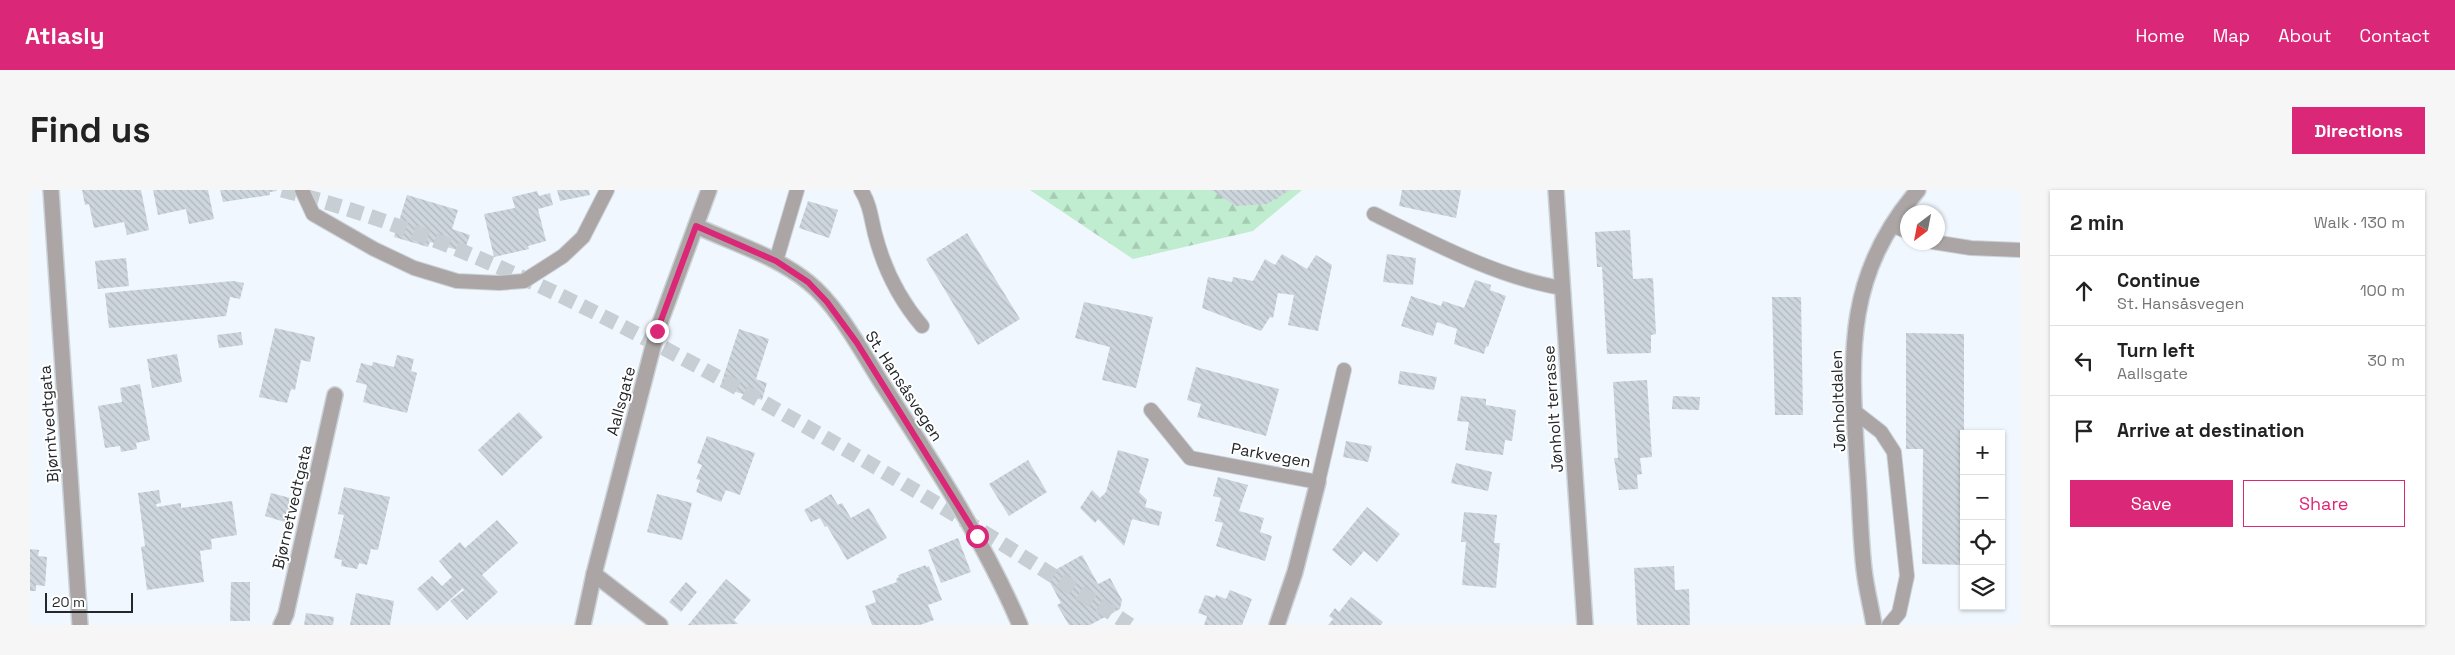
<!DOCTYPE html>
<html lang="en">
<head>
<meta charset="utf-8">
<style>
	body { margin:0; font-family:"Space Grotesk",sans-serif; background:#f6f6f6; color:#222 }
	.controls { position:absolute; right:15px; bottom:15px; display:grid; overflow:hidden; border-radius:0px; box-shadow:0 1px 4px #0004 }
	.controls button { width:45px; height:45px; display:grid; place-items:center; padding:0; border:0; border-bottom:1px solid #e0e0e0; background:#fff; color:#222; font:25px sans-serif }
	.compass { position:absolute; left:1870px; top:15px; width:45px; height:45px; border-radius:50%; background:#fff; box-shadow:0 1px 4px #0004; rotate:212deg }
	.scale { position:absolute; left:15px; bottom:12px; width:88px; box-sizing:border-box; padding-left:5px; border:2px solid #25282b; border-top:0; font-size:14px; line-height:18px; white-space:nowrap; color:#25282b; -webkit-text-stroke:4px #fff; paint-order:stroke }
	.stop { position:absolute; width:15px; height:15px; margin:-11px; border:4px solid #db2777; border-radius:50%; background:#fff }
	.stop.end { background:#db2777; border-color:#fff; box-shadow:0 1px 5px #0008 }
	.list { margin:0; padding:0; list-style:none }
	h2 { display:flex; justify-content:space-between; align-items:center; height:65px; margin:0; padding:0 20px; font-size:21px }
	h2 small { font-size:16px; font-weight:400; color:#767676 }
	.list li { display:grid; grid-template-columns:32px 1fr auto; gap:15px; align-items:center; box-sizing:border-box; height:70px; padding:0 20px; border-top:1px solid #e0e0e0 }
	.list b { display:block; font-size:19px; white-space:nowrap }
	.list p { margin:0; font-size:16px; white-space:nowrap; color:#767676 }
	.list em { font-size:16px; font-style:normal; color:#767676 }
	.actions { display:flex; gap:10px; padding:15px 20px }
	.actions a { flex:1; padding:11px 0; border:1px solid #db2777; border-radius:0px; text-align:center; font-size:18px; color:#db2777 }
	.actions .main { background:#db2777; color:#fff }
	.icon { flex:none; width:28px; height:28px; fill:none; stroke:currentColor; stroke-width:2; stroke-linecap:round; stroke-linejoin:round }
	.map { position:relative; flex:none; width:1990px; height:435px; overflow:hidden; border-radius:0px }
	header { display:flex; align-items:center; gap:30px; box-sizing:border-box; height:70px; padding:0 25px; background:#db2777; color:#fff }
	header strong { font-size:24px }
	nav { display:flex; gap:28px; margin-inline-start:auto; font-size:18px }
	.intro { display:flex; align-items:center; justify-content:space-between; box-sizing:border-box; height:120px; padding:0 30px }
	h1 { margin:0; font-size:35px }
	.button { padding:12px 22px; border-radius:0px; background:#db2777; color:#fff; font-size:18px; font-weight:700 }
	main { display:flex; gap:30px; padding:0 30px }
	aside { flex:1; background:#fff; border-radius:0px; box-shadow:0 1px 4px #0004 }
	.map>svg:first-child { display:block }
</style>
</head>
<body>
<header>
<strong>Atlasly</strong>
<nav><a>Home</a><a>Map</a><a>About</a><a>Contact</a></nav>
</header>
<div class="intro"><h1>Find us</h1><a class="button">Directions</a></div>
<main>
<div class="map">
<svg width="1990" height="435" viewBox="0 0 1990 435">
	<defs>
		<pattern id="forest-firs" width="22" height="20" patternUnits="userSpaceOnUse" patternTransform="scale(1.25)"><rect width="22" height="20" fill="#c0edd0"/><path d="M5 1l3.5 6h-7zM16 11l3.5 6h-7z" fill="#a5cbb3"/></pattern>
		<pattern id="building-back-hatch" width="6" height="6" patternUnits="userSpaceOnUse" patternTransform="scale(1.25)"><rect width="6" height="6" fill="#cdd5dd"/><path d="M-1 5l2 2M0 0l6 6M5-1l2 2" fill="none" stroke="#b0b7be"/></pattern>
	</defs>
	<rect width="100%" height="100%" fill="#f0f7fe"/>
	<polygon fill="url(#forest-firs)" points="1000,0 1272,0 1223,41 1103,69"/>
	<g fill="url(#building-back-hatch)">
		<polygon points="52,0 111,0 119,40 97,45 94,32 64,38 59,14 55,15"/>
		<polygon points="123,0 178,0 184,29 159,34 156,19 128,25"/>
		<polygon points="190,0 246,0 247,1 240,2 240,5 193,12"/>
		<polygon points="527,0 559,0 560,5 530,11"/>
		<polygon points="1181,0 1260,0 1237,14 1206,16"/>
		<polygon points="1372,0 1431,0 1426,28 1369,16"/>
		<polygon points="507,1 509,6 520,3 523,15 508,19 516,51 498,56 499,59 464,67 454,24 485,18 482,7"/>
		<polygon points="377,5 428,20 422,39 440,45 434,62 400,52 398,57 364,47"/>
		<polygon points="778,11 808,20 799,48 769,38"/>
		<polygon points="1600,40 1603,89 1623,88 1626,144 1621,145 1621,163 1577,164 1572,77 1567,77 1565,42"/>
		<polygon points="937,43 990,129 948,155 896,69"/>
		<polygon points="1252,64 1277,79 1286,65 1302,75 1288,141 1258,135 1264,105 1248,103 1243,128 1240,127 1231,141 1172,118 1178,87 1202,92 1203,87 1223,91 1235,69 1245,75"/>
		<polygon points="1357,64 1386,68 1383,95 1353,92"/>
		<polygon points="96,68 99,96 68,99 65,71"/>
		<polygon points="1445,90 1461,95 1460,100 1476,106 1458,157 1456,156 1454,164 1424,154 1427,139 1407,132 1403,146 1371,136 1381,106 1411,116 1413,111 1434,118"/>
		<polygon points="203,91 214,93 210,109 200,107 196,126 79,138 75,103"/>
		<polygon points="1742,107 1771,107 1773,225 1745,225"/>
		<polygon points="1054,112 1123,127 1106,198 1072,190 1080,157 1045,148"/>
		<polygon points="245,138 285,147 280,172 271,170 265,200 261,199 257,213 229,207"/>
		<polygon points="709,139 739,149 726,189 737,193 732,210 690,197"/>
		<polygon points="211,142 213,155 189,158 187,145"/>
		<polygon points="1876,143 1934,144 1934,375 1892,374 1893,259 1876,259"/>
		<polygon points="147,164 152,192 122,198 117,169"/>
		<polygon points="367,165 384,169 381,181 387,183 377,223 333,212 337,195 326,192 331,173 342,176 343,172 364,177"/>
		<polygon points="1166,177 1249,199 1236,246 1167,227 1171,214 1157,210"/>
		<polygon points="1370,181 1407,187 1404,200 1368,194"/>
		<polygon points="1617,190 1622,267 1610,268 1612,284 1607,285 1608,299 1589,300 1584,268 1588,268 1583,192"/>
		<polygon points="110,194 120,250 106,253 107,259 91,262 90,256 75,258 68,216 92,212 90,198"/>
		<polygon points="1431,206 1456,209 1456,215 1486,220 1482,251 1475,250 1473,265 1435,260 1439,232 1427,231"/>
		<polygon points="1643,206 1670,207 1669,220 1642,219"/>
		<polygon points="489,222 513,247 472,286 448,260"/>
		<polygon points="677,246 725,263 710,305 696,300 691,312 666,302 670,290 666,289 672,275 667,273"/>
		<polygon points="1316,251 1342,256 1338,272 1313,267"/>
		<polygon points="1088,260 1119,269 1109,302 1117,310 1115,317 1132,322 1129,336 1102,329 1094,356 1068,329 1065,333 1050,318 1062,300 1070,308 1076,302"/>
		<polygon points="998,270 1017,302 979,326 959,294"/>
		<polygon points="1426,273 1462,282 1458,301 1421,293"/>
		<polygon points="1188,287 1218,295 1209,321 1234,328 1230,342 1242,346 1235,371 1186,356 1193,333 1185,331 1191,308 1183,306"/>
		<polygon points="314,297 360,307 348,360 341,359 337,375 329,373 327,379 311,376 312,370 304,368 314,325 308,324"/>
		<polygon points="129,300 131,313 126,314 127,317 151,313 151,318 202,311 207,345 181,349 182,359 170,361 174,392 117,400 111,357 115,356 108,303"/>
		<polygon points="241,303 264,309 258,333 235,326"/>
		<polygon points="627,304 662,313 652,350 617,342"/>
		<polygon points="801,304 808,315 812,313 821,328 839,318 857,348 817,370 797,336 795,337 790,328 781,332 774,320"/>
		<polygon points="1337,317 1370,344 1347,372 1334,361 1321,376 1302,360"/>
		<polygon points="1434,322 1467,325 1464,353 1470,353 1466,398 1432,395 1436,352 1431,352"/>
		<polygon points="467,330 488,353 452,385 468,402 437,430 420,411 434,400 433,398 407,421 387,399 402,386 412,396 422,387 409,371 430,352 435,358"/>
		<polygon points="928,348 941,382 911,393 898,360"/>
		<polygon points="0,359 9,360 8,366 17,367 15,396 6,395 6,401 0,401"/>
		<polygon points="1052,365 1068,394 1080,388 1092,410 1090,419 1060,435 1039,435 1027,415 1031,413 1016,385"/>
		<polygon points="896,375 896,377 899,376 912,410 898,415 904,430 890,435 842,435 835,416 846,412 842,401 867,392 866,389 869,387 868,385"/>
		<polygon points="1644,376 1645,400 1659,399 1660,435 1607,435 1604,378"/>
		<polygon points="696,389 721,410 704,430 708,434 658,435"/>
		<polygon points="201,392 220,392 220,431 200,431"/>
		<polygon points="656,392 667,402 651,422 639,412"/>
		<polygon points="1200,400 1222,409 1212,435 1174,435 1177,426 1168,423 1175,405 1185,408 1186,405 1196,409"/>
		<polygon points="326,403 364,411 360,435 320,435"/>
		<polygon points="1321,407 1353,432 1351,435 1298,435 1303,429 1299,426 1305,418 1309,422"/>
		<polygon points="276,423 304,427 303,435 274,435"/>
	</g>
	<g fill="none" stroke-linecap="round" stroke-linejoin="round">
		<path stroke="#c7ced4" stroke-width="15" stroke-dasharray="15 8" stroke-linecap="butt" d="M252 0C400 38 538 106 671 178 818 258 960 344 1100 435"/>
		<g stroke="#cbd2d8" stroke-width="16">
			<g id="lane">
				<polyline points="272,0 283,24 344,59 384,78 427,91 469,93 494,91 533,66 553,47 577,0"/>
				<path d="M831 0C840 14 841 28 845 44 854 79 869 109 892 136"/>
				<path d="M1344 24C1401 52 1471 89 1533 98"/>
				<polyline points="1862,35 1878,42"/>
				<polyline points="1903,52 1941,58 1990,60"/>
				<polyline points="746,71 767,0"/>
				<polyline points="1121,220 1160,268 1288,292 1314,180"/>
				<polyline points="1824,221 1851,242 1864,262 1877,386 1869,423 1859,435"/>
			</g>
		</g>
		<g stroke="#cbd2d8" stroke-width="18">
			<g id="street">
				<polyline points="21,0 50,435"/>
				<polyline points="1526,0 1555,435"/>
				<path d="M666 36C703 53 746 66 778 92 807 115 831 160 851 192 902 271 953 349 990 435"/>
				<polyline points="564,384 630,435"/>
				<polyline points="251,435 256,424 305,205"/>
				<polyline points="553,435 564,384 627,141 679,0"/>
				<polyline points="1247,435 1265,382 1288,292"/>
				<path d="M1844 435C1841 416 1836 398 1834 379 1830 344 1830 308 1827 273 1821 167 1813 87 1888 0"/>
			</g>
		</g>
		<use href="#lane" stroke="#aba6a5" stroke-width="14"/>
		<use href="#street" stroke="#aba6a5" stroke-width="15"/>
	</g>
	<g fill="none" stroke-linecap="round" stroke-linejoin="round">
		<polyline stroke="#db2777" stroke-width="6" points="627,141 666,36 746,71 778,92 797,112 827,153 947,346"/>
	</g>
	<g text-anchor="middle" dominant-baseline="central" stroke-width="4" stroke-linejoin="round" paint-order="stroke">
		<g font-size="16" fill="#25282b" stroke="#fff">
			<text transform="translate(874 196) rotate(57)">St. Hansåsvegen</text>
			<text transform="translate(591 211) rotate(-75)">Aallsgate</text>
			<text transform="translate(1808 211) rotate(-92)">Jønholtdalen</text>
			<text transform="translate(1523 219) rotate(-94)">Jønholt terrasse</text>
			<text transform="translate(19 234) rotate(-94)">Bjørntvedtgata</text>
			<text transform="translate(1241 265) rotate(10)">Parkvegen</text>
			<text transform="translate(262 317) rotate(-77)">Bjørnetvedtgata</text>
		</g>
	</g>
</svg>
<div class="controls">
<button>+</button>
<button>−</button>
<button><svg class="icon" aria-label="locate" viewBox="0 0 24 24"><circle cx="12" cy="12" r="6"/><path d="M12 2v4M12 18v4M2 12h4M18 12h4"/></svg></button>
<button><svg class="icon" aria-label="layers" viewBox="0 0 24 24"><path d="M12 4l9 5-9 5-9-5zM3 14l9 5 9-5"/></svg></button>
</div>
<svg class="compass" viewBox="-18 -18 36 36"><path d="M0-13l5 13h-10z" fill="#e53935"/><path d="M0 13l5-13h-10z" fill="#767676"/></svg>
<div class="scale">20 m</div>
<div class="stop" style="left:947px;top:346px"></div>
<div class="stop end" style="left:627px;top:141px"></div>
</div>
<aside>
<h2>2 min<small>Walk · 130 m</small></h2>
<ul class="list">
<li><svg class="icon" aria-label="ahead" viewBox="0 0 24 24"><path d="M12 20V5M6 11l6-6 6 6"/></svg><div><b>Continue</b><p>St. Hansåsvegen</p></div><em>100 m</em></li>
<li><svg class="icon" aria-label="left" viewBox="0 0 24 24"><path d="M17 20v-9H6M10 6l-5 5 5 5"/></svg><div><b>Turn left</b><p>Aallsgate</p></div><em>30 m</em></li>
<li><svg class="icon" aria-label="arrive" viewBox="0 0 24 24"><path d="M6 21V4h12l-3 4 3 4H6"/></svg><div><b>Arrive at destination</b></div></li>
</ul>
<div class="actions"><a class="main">Save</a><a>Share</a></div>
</aside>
</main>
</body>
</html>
